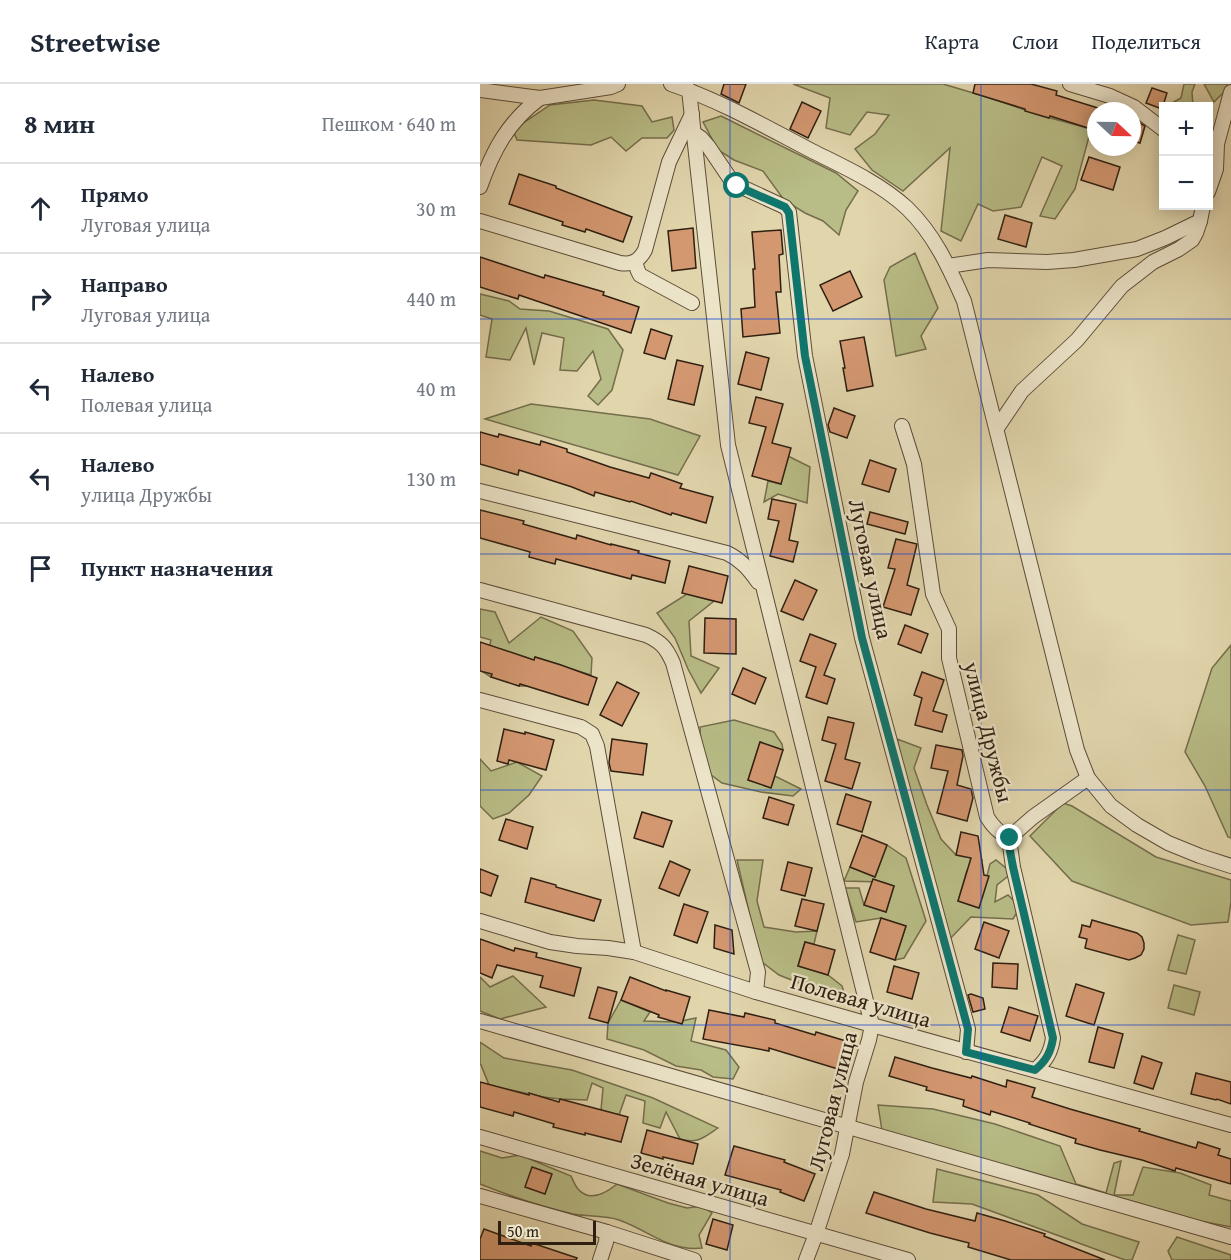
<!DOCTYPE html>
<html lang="ru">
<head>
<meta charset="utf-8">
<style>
	body { margin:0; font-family:"Gentium Book Plus",serif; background:#f6f6f7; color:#1f2937 }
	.controls { position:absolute; right:18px; top:18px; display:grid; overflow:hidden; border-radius:0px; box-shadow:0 3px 15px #0003 }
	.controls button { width:54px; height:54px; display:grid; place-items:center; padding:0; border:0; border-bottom:2px solid #e0e1e3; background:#fff; color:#1f2937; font:30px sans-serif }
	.compass { position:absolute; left:607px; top:18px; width:54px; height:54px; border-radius:50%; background:#fff; box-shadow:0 3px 15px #0003; rotate:112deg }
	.scale { position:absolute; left:18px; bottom:15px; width:98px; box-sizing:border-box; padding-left:6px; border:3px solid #2f1f11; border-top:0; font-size:16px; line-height:21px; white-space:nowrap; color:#2f1f11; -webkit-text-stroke:4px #ece4c9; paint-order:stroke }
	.stop { position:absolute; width:18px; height:18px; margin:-14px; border:4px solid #0f766e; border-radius:50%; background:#fff }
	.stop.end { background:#0f766e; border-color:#fff; box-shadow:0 2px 6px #0008 }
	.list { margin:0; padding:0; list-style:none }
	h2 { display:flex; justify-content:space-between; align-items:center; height:78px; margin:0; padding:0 24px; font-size:26px }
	h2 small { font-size:20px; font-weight:400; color:#747a83 }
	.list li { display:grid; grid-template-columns:39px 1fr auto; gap:18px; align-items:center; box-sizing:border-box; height:90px; padding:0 24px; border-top:2px solid #e0e1e3 }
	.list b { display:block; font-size:22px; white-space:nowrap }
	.list p { margin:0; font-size:20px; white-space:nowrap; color:#747a83 }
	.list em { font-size:20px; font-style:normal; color:#747a83 }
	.icon { flex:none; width:33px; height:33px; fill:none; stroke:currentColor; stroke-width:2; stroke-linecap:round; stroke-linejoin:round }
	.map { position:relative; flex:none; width:751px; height:1176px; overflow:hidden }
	header { display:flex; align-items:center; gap:36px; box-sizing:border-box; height:84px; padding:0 30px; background:#fff; border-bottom:2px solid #e0e1e3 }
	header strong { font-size:28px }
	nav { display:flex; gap:33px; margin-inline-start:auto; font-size:21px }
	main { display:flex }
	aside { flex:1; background:#fff }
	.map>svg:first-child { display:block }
</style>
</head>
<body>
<header>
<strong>Streetwise</strong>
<nav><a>Карта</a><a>Слои</a><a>Поделиться</a></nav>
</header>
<main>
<aside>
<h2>8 мин<small>Пешком · 640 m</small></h2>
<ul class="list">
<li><svg class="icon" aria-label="ahead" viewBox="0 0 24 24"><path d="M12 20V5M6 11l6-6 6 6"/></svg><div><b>Прямо</b><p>Луговая улица</p></div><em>30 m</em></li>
<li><svg class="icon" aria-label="right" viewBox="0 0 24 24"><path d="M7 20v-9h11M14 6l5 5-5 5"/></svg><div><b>Направо</b><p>Луговая улица</p></div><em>440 m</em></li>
<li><svg class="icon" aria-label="left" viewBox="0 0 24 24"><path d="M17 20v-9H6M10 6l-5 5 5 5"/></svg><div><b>Налево</b><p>Полевая улица</p></div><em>40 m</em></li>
<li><svg class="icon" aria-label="left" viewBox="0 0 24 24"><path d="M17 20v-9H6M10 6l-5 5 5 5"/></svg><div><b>Налево</b><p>улица Дружбы</p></div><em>130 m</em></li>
<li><svg class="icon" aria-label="arrive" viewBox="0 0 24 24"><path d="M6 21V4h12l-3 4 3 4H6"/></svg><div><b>Пункт назначения</b></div></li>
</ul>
</aside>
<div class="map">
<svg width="751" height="1176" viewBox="0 0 751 1176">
	<rect width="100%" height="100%" fill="#e1d5ac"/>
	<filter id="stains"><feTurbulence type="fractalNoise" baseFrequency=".00333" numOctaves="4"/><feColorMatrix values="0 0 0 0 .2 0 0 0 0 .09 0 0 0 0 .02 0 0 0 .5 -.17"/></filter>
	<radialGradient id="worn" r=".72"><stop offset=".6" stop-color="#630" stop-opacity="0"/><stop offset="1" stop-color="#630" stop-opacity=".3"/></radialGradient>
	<g fill="#b8bc86" stroke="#746e4c" stroke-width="1.5">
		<polygon points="313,0 463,0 507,13 563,32 611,45 595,105 575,135 560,132 582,82 562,73 541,123 513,127 498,120 481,157 461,147 470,64 423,107 392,86 375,65 395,50 409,31 387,28 370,51 346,44 350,14"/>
		<polygon points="704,0 715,0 712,8 713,22 691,22 690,20 701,14"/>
		<polygon points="724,0 747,0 747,5 734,18"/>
		<polygon points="114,16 162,22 172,38 192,33 194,46 187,54 162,54 146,67 131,53 111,61 37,56 33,46 70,21"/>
		<polygon points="241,32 356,89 378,107 366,126 359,151 343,137 325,129 304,116 283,87 254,76 238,66 223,38"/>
		<polygon points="435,169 458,224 441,252 446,265 416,272 404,196 410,183"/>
		<polygon points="0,210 29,217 40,225 69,227 128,245 143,266 132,306 118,321 108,312 121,295 113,267 97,287 80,286 84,254 62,249 54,281 46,244 30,276 6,273 12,235 0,231"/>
		<polygon points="51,320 170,335 220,352 198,391 5,335"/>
		<polygon points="304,370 330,383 327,419 298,410 284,418 288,397 301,400"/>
		<polygon points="207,510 234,517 209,537 211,572 239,584 221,609 208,585 195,554 177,529"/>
		<polygon points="0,525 15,528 29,559 61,533 93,547 112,574 111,591 92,585 73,610 81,581 55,573 46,602 39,602 48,574 21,565 11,593 3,588 11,556 0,553"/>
		<polygon points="751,561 751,754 748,753 725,702 705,668 732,584"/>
		<polygon points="254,636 294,648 302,660 303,666 280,658 268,696 291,703 295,692 321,705 313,712 281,708 242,699 222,684 220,643"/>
		<polygon points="417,655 441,664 434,684 447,721 461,755 476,771 502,776 499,783 487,786 478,817 499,824 510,780 516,776 532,789 517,801 515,818 528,811 540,823 533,835 491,833 465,860"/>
		<polygon points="0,675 11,687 37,678 62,692 49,711 29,729 13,735 0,722"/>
		<polygon points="583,719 592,722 676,773 751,796 751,818 748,838 711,841 592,797 550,752"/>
		<polygon points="407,761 426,774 446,837 424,874 415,876 426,842 401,834 376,838 365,804 379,804 384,821 406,828 414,802 402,798 364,797 370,783 395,793"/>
		<polygon points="257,776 283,776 277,817 284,843 316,848 337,847 334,860 325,858 318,882 348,891 362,902 367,918 299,891 282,878 272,841"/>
		<polygon points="698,851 715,856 706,890 688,886"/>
		<polygon points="33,892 66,923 20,935 0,927 0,893 10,903"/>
		<polygon points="694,901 720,908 714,931 688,924"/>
		<polygon points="141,916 170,928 164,937 196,938 216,934 211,957 246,966 259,983 253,995 233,993 221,986 196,982 164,966 127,955 128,939"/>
		<path d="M0 958 24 974 92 986 173 1014 238 1044C223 1054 218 1060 200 1055L186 1028 180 1044 163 1039 165 1017 146 1011 139 1031 121 1026 123 1004 112 999 107 1016 80 1015 63 1013 9 1001 1 981 0 980Z"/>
		<polygon points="398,1021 453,1025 515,1040 580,1062 596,1100 626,1109 634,1079 641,1077 634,1111 653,1111 663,1083 700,1089 731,1101 729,1111 751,1117 751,1143 710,1135 403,1053"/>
		<path d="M0 1067 22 1074 40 1071 91 1092C93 1096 95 1102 98 1105 110 1119 126 1109 137 1100L188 1119 207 1124 222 1122 232 1129 219 1151 222 1164C189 1168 168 1146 139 1136 125 1131 108 1133 93 1130 62 1123 30 1112 0 1100Z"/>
		<polygon points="457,1085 558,1111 602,1140 659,1158 652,1176 645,1176 492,1120 453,1118"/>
		<polygon points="697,1153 751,1171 751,1176 692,1176 688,1167"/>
	</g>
	<g fill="#d49871" stroke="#2f1f11" stroke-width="1.5">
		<polygon points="244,0 266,0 259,19 241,10"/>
		<polygon points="495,0 551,0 577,7 576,11 618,24 611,45 570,32 569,34 545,27 545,25 493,9"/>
		<polygon points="672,4 687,9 682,25 666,19"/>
		<polygon points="322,18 341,27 328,54 310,45"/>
		<polygon points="652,34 665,42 660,59 652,57"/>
		<polygon points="609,73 640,83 633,106 601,96"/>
		<polygon points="39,90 76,102 76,104 152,133 143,158 106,145 105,148 82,141 83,138 29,120"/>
		<polygon points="525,131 552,139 546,163 518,155"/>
		<polygon points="213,144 216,184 192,187 188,147"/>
		<polygon points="301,146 303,170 299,171 301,208 296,208 300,249 263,253 261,225 275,223 273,185 275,185 272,148"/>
		<polygon points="0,173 64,194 65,191 124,208 123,211 159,223 151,249 39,211 38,215 0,203"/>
		<polygon points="370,187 382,213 353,227 340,201"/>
		<polygon points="171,245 192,252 185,275 164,269"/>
		<polygon points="384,253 393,302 367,307 363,284 365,284 360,257"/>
		<polygon points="266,268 289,274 281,306 258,300"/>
		<polygon points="197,276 223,282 214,321 188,315"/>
		<polygon points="276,313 303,320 292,359 311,364 301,400 272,392 286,343 269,339"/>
		<polygon points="354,324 375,332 367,354 350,348 348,341"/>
		<polygon points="0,348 18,353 19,350 60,361 61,357 87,365 87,368 130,383 169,394 171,389 202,400 200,404 233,413 226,439 192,429 191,431 151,417 150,418 115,408 114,412 92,403 39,386 38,391 0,380"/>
		<polygon points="390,376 416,385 409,408 382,400"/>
		<polygon points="292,415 316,420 309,456 318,458 313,478 290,472 299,437 288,435"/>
		<polygon points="0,426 44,437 43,440 96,455 97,451 131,461 131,460 159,467 158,469 190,477 185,499 152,491 151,495 76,475 75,480 49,473 50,468 0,454"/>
		<polygon points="390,428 428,438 425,450 387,440"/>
		<polygon points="416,455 437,460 427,501 439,505 431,531 403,523 415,485 408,484"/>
		<polygon points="209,482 248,492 242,519 202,509"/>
		<polygon points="315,496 337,506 323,536 301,527"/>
		<polygon points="225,534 256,535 256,570 224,569"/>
		<polygon points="425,541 448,550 441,569 418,560"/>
		<polygon points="330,550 356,560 344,591 355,595 347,620 326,613 336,583 320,577"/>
		<polygon points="0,558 54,576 55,573 81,581 117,594 108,621 40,600 39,602 11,593 12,590 0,587"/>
		<polygon points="263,584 286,594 275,620 252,610"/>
		<polygon points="442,588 464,596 453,627 467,631 462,648 435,641 442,614 434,611"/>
		<polygon points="137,598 159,609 142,642 120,631"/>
		<polygon points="348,633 374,639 365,675 380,679 372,705 345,697 356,660 342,656"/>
		<polygon points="24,645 45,650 45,648 74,656 66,686 29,676 28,680 17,677"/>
		<polygon points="132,655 167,660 163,691 131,687 129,679"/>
		<polygon points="280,658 303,666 291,704 268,696"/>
		<polygon points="456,661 482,666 483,672 477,701 491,705 493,714 487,737 457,729 468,687 451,684"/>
		<polygon points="366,710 391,718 382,748 357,740"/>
		<polygon points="289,713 314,721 308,741 283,734"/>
		<polygon points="162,728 192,737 183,763 154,754"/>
		<polygon points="26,735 53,743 47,765 19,756"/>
		<polygon points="481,748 498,752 504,791 509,792 499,824 478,817 491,774 476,771"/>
		<polygon points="382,751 407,761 395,793 370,783"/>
		<polygon points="190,777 210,786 199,812 179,804"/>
		<polygon points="308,778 332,784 325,812 301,806"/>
		<polygon points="0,785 18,792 11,812 0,808"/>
		<polygon points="51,794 76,801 76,803 121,816 114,837 45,818"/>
		<polygon points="393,795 414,802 406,828 384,821"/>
		<polygon points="322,815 344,820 337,847 315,842"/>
		<polygon points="204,820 228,828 217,859 194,851"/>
		<polygon points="401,834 426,842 415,876 390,868"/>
		<polygon points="612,836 657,849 662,853 664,859 664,865 661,871 655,874 649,876 605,864 607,855 599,853 601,847 602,841 610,843"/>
		<polygon points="504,838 529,847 519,874 495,865"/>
		<polygon points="235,841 252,846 254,870 234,864"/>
		<polygon points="0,855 34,867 35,864 57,869 56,873 101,884 94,912 60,903 63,892 17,881 12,894 0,889"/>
		<polygon points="325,858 355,866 348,891 318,882"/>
		<polygon points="513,879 538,880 537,905 512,903"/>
		<polygon points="414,882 439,889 432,915 407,908"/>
		<polygon points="150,893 186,907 186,906 210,913 202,940 178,933 179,931 141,916"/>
		<polygon points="596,900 624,909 614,941 586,932"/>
		<polygon points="118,903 137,908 128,939 109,934"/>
		<polygon points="491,910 503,914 505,925 493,928 488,911"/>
		<polygon points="529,923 558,932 550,957 521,948"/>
		<polygon points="229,926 264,933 265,929 295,936 295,939 335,951 336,948 366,957 358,985 289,964 289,967 223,955"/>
		<polygon points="618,943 643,950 634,984 609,978"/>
		<polygon points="662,972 682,979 673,1005 654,999"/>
		<polygon points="415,973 452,984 491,994 492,992 526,1003 527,996 555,1004 552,1013 590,1025 660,1045 659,1047 716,1064 718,1058 740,1065 738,1071 751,1075 751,1100 696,1084 695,1087 662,1076 620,1066 595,1059 596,1055 549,1040 550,1039 511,1027 510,1031 483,1022 484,1016 446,1006 447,1003 409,992"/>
		<polygon points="716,989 751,998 751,1020 737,1015 736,1016 711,1010"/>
		<polygon points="0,998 49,1011 49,1009 79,1018 80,1015 148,1033 141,1058 105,1049 105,1051 73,1043 74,1040 34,1028 33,1032 0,1023"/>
		<polygon points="167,1046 218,1060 213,1080 183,1073 183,1075 161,1069"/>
		<polygon points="254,1062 305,1076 304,1078 335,1090 324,1117 300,1108 301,1106 245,1091"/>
		<polygon points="52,1083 72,1090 65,1110 45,1103"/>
		<polygon points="394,1108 446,1125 495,1137 497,1129 525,1137 565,1150 564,1152 625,1176 531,1176 488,1163 489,1159 450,1149 386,1129"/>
		<polygon points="233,1135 253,1141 247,1166 226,1160"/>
		<polygon points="4,1145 51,1162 52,1159 97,1174 96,1176 0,1176 0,1155"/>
	</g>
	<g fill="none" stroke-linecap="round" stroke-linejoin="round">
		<g stroke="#5c4c38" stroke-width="16">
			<g id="minor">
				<path d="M191 0C241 17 286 43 332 67 364 83 400 99 427 124 454 150 469 183 484 217L597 666 608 694 631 722 657 741 688 759 720 772 751 782"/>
				<polyline points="590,0 630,12 654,23 684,46"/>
				<polyline points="0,6 60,14 131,3 138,0"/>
				<polyline points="209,6 248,361 392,941 389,956 376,998 362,1070 336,1150 326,1176"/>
				<polyline points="215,50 221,54 228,62 253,99 305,123 309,128 325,272 382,554 488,945 486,968"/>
				<path d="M0 103C13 66 28 38 60 14"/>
				<polyline points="728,108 736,85 737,60 751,8"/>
				<path d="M0 137 140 179C152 181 159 177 165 166L189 78 212 30"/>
				<polyline points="155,178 158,187 160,191 212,219"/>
				<polyline points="468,182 508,176 567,178 594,176 657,165 685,154 720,137 723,122"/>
				<path d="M422 342 434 380 453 510 469 545V574L507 733C513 743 519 749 529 754L533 783 573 954C571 968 566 977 555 986"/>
				<polyline points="517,344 542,307 597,256 642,202 673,178 699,165 712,156 716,149 720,137"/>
				<path d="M0 407 247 469C261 476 269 485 278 498"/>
				<path d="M0 506 166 551C181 558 186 563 193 579L278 888 276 908"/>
				<polyline points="0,616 101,643 112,650 117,662 154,868"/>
				<polyline points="529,754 553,733 608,694"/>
				<polyline points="0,837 70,858 97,862 128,864 154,868 276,908 392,941 751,1041"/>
				<polyline points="0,937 751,1153"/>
				<polyline points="0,1053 428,1176"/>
				<polyline points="0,1112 127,1148 214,1176"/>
				<polyline points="120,1176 126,1158 127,1148"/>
			</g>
		</g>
		<use href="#minor" stroke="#ece4c9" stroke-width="14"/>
	</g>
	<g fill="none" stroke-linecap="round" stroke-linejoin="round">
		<path stroke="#0f766e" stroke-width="8" d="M257 102 305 123 309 129 325 272 382 554 488 945 486 968 555 986C566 977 571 968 573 954L533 783 530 767V754"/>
	</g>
	<path fill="none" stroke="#1d4ed8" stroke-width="1.5" stroke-opacity="0.55" d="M250 0V1176M501 0V1176M0 235H751M0 470H751M0 706H751M0 941H751"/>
	<g text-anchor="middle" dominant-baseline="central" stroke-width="4.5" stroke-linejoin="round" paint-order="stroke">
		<g font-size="22" fill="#2f1f11" stroke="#ece4c9">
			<text transform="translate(391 485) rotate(78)">Луговая улица</text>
			<text transform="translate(509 648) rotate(76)">улица Дружбы</text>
			<text transform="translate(381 916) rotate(16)">Полевая улица</text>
			<text transform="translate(352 1017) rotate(-76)">Луговая улица</text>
			<text transform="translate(220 1095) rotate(16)">Зелёная улица</text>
		</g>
	</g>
	<rect width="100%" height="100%" filter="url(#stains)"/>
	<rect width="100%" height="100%" fill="url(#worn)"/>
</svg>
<div class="controls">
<button>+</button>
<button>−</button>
</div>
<svg class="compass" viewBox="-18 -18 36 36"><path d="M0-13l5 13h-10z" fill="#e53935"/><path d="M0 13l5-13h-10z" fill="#747a83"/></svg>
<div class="scale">50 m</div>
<div class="stop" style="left:257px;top:102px"></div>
<div class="stop end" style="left:530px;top:754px"></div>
</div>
</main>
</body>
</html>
